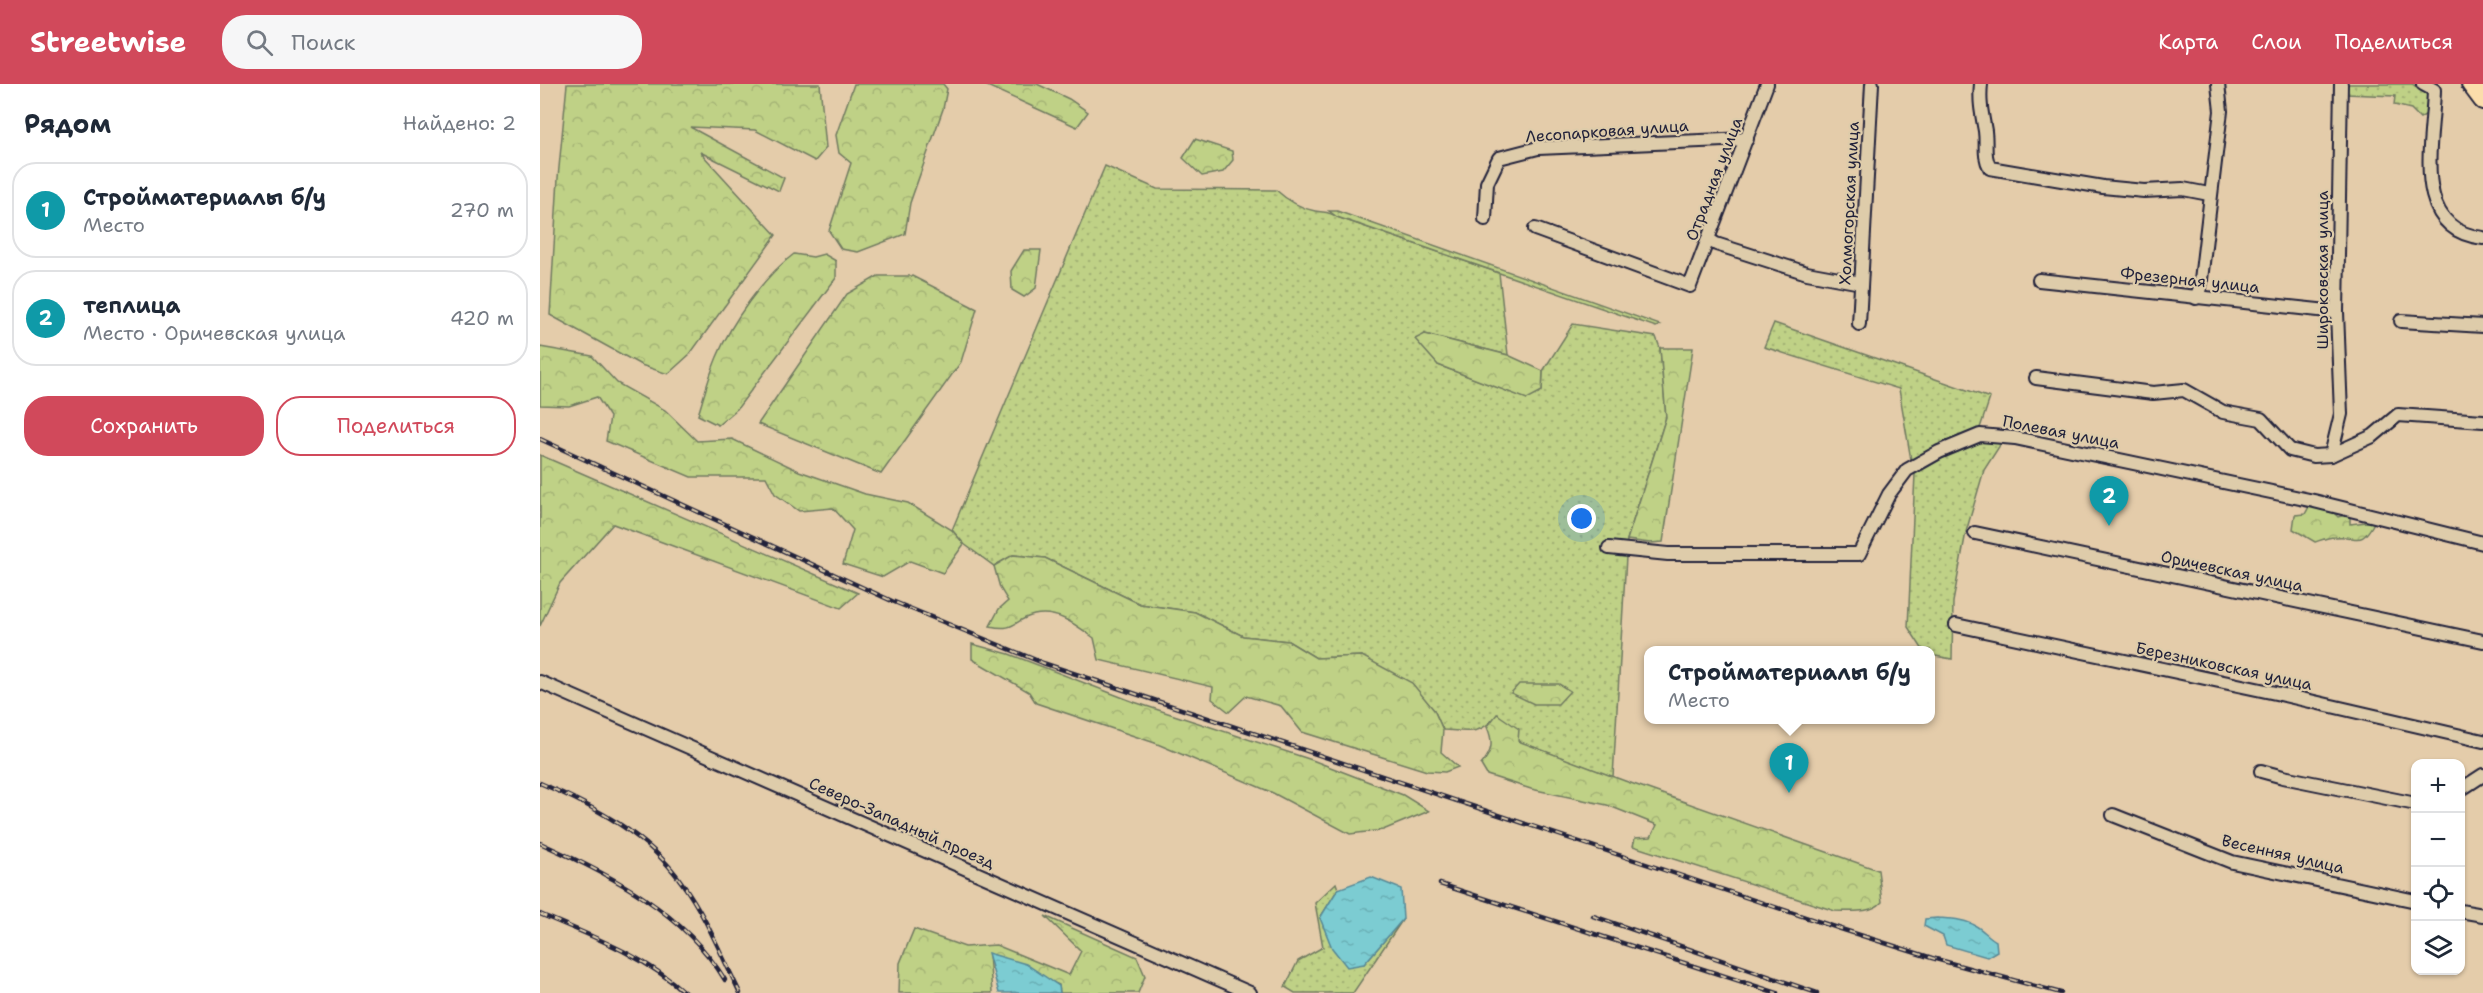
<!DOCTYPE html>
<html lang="ru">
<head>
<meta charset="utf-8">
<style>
	body { margin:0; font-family:"Shantell Sans",sans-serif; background:#f6f6f7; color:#1f2937 }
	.controls { position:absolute; right:18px; bottom:18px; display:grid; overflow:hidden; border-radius:12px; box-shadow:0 2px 4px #0004 }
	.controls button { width:54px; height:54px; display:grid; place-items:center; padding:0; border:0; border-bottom:2px solid #e0e1e3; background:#fff; color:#1f2937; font:30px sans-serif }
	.you { position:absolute; left:1042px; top:435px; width:21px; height:21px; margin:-15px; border:4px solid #fff; border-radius:50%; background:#1a73e8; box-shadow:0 0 0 9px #1a73e833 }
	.badge { display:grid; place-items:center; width:39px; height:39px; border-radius:50%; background:#d1495b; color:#fff; font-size:20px; font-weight:700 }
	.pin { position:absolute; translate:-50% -50px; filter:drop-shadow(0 2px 3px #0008) }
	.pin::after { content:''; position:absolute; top:32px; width:21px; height:18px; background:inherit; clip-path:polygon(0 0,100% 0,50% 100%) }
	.popup { position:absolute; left:1104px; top:562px; width:291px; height:78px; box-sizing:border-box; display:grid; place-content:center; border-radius:12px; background:#fff; filter:drop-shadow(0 2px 4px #0005); font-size:20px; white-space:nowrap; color:#747a83 }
	.popup b { font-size:22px; color:#1f2937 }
	.popup::after { content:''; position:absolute; left:50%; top:100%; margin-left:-12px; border:12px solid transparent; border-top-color:#fff }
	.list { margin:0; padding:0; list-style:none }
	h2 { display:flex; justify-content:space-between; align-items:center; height:78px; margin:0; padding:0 24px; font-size:26px }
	h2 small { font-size:20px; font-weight:400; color:#747a83 }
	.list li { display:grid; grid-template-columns:39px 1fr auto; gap:18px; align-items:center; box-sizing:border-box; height:96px; margin:0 12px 12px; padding:0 12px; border:2px solid #e0e1e3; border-radius:24px }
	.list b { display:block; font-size:22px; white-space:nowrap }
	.list p { margin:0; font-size:20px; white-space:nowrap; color:#747a83 }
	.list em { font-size:20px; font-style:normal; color:#747a83 }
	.actions { display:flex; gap:12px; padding:18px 24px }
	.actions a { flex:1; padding:14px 0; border:2px solid #d1495b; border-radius:24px; text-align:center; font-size:21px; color:#d1495b }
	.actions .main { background:#d1495b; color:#fff }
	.icon { flex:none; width:33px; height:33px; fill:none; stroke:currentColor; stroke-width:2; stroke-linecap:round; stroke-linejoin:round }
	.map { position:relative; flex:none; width:1943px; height:909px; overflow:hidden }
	header { display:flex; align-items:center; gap:36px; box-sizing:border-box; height:84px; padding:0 30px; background:#d1495b; color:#fff }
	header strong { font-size:28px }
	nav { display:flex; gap:33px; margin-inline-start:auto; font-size:21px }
	.search { width:420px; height:54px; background:#f6f6f7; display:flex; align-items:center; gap:15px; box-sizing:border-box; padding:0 21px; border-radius:24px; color:#747a83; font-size:22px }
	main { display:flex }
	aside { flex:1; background:#fff }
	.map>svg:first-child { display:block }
</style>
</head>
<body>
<header>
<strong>Streetwise</strong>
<div class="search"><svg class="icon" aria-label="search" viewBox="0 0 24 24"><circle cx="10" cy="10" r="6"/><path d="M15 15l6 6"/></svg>Поиск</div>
<nav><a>Карта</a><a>Слои</a><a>Поделиться</a></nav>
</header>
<main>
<aside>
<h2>Рядом<small>Найдено: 2</small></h2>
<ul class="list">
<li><span class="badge" style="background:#0f9aa8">1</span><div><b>Стройматериалы б/у</b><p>Место</p></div><em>270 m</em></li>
<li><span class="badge" style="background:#0f9aa8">2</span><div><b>теплица</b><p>Место · Оричевская улица</p></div><em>420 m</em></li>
</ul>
<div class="actions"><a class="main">Сохранить</a><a>Поделиться</a></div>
</aside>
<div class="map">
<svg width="1943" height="909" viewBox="0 0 1943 909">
	<defs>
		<pattern id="grass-dots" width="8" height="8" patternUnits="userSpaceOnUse" patternTransform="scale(1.5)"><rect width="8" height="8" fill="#bfd186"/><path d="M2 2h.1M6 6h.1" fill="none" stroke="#a4b375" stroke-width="1.8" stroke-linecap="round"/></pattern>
		<pattern id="forest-crowns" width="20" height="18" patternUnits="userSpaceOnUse" patternTransform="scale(1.5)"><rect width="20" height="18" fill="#bfd186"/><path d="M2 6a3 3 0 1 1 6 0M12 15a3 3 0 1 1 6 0" fill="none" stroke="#a4b375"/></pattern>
		<pattern id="water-ripples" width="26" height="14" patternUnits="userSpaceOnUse" patternTransform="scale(1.5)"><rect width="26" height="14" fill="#7bccd2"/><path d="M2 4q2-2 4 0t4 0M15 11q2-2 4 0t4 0" fill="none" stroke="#6aafb5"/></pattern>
	</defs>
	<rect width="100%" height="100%" fill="#e4ccaa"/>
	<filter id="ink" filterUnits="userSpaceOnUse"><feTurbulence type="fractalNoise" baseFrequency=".0167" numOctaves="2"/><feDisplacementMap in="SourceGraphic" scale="12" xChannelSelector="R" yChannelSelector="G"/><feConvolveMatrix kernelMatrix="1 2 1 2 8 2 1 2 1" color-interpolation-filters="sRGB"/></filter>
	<g filter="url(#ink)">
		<g fill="url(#grass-dots)" stroke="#707a60" stroke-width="1.5">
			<polygon points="1807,0 1872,0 1889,8 1888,29 1880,34 1871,25 1854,21 1855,12 1806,10"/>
			<path d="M565 82 617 105 736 106C747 116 760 124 775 127 785 129 788 127 797 133L959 189 968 271 885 250 898 281 986 314 1002 307 1003 287 1033 240 1116 253 1120 264 1126 333 1087 456 1073 693 977 657 958 630C939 653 929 647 903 646L894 626 822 572 776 574 748 557 703 552 655 528 600 520 505 474 473 471 454 482 424 460 412 446Z"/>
			<polygon points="1234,239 1450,314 1440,344 1371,376 1359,305 1224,263"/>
			<polygon points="1442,358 1462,358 1444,386 1426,448 1413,518 1412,575 1390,571 1390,566 1383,566 1368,543 1375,390 1419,365"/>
			<polygon points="796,799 798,805 780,834 824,880 863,835 813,909 755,909 745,903 758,877 783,863 775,819"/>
		</g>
		<g fill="url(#forest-crowns)" stroke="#707a60" stroke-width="1.5">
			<polygon points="27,0 280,0 286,64 275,77 215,46 150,43 244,94 239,107 160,68 236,151 150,270 128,290 101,281 10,231 18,94"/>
			<polygon points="314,0 403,0 407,5 403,25 370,119 365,150 318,168 301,165 289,147 311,79 299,69 296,51"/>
			<polygon points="443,0 497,0 529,15 548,28 537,43"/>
			<polygon points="655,55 692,67 693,76 683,88 662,92 643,74"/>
			<polygon points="789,127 797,127 1120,241 1116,243 797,133"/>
			<polygon points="484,166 501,166 496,204 484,213 472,206 471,187"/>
			<path d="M254 170 273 173 284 170 296 177V194L197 325 178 341 158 331C164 312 169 292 177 273 191 239 224 192 254 170Z"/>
			<polygon points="338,192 372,192 437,225 421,278 341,390 218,340 307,210"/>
			<polygon points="885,250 968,271 1003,287 1002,307 987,315 898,281 875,255"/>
			<polygon points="0,263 52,272 77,299 125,326 157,357 192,355 259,387 325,410 368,419 412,446 424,460 403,489 370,477 343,493 303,480 313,446 293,424 259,427 235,410 226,393 151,393 66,357 70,333 57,313 29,322 0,321"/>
			<polygon points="1120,264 1153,264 1123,458 1110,459 1087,456 1126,333"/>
			<polygon points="0,371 318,509 301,524 73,440 20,499 0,542"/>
			<path d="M1770 421 1790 425 1798 433 1810 430V440L1835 437C1819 466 1818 450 1795 453 1788 453 1781 456 1775 458L1753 445 1755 431 1765 430Z"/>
			<path d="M473 471 505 474 600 520 655 528 703 552 748 557 776 574 822 572 872 599 894 626 903 646 901 668 918 683 905 688 887 687 762 648 741 622 706 612 689 628 672 615 673 603 559 576 554 554C536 541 518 526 494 531 473 536 476 548 450 542L459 525 468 517 460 504 454 482Z"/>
			<polygon points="432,560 469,570 594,618 772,676 863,711 889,727 843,746 810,750 733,709 615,659 496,619 489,608 432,575"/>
			<polygon points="979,600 1019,600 1030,607 1018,620 994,620 971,609"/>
			<path d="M957 630 979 645 978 657 1085 697 1338 786 1342 818C1331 830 1311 827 1295 827L1093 762 1095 754 1111 753 1117 741 1067 721 991 705 947 691 941 681C952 668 954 659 947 643Z"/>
			<polygon points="505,832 597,873 605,892 598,909 520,909 519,901 449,870 452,909 359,909 360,879 374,845 425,863 456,861 529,891 541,867"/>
		</g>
		<g fill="url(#water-ripples)" stroke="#578896" stroke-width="1.5">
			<polygon points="831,793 861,805 863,835 824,880 807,883 792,864 780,834 798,805"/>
			<path d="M1397 834C1410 835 1425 835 1436 842 1443 846 1449 853 1456 857L1457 867 1447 873 1406 861 1403 852 1384 842 1385 835Z"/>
			<polygon points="448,869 486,880 519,902 520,909 459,909"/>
		</g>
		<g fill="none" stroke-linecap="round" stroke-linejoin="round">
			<g stroke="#22223b" stroke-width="16">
				<g id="minor">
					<path d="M1441 0C1439 18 1442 30 1445 47 1447 62 1443 71 1450 84L1563 103 1604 107 1643 105 1669 110"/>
					<path d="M1883 0 1894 6C1893 57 1869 146 1943 154"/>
					<polyline points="945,135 947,99 959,74 998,64 1207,55"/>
					<polyline points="995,145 1150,202 1227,0"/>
					<polyline points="1168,155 1176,160 1267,189 1321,199"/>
					<polyline points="1499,196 1797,228"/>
					<polyline points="1656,214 1660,204 1681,27 1678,0"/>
					<polyline points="1861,237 1943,242"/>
					<polyline points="1319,240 1332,0"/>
					<polyline points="1496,294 1613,309 1644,306 1683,328 1721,335 1750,366 1774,372 1791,371 1833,352 1858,331 1943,337"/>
					<polyline points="1791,371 1801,330 1797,228 1801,0"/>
					<polyline points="1435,449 1943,557"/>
					<polyline points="1069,464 1128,470 1319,470 1349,410 1367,386 1399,368 1440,351 1475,354 1774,417 1943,459"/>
					<polyline points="1416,541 1740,610 1943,657"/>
					<polyline points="0,598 710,909"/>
					<polyline points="1721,687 1743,693 1876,720"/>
					<polyline points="1920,706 1943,691"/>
					<polyline points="1573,731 1692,778 1876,817"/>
					<polyline points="1920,827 1943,831"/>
				</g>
			</g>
			<g stroke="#22223b" stroke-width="22">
				<polyline id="highway" points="1931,0 1943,16"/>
			</g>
			<use href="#minor" stroke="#deccaa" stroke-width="12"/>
			<use href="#highway" stroke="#fbddab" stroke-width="18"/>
			<g stroke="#22223b" stroke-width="4.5">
				<g id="rail">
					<polyline points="0,355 352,517 503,579 1304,846 1392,874 1521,909"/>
					<path d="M0 699C53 722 108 750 142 799 166 832 182 873 200 909"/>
					<path d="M0 759C71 791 144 828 185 896"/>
					<polyline points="900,800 1237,909"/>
					<path d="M0 830C51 852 104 871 145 909"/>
					<polyline points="1053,832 1277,909"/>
				</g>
			</g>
			<use href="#rail" stroke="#deccaa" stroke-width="2" stroke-dasharray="7" stroke-linecap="butt"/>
		</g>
	</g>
	<g text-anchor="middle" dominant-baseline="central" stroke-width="4.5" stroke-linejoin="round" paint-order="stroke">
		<g font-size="16" fill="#22223b" stroke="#deccaa">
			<text transform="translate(1067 47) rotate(-4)">Лесопарковая улица</text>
			<text transform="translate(1174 95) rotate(-69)">Отрадная улица</text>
			<text transform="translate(1309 119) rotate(-87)">Холмогорская улица</text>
			<text transform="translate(1782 186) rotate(-90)">Широковская улица</text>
			<text transform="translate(1650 196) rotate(6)">Фрезерная улица</text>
			<text transform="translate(1521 348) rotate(11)">Полевая улица</text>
			<text transform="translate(1692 487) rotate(12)">Оричевская улица</text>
			<text transform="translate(1684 582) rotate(12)">Березниковская улица</text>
			<text transform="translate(362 739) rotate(24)">Северо-Западный проезд</text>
			<text transform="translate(1743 770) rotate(13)">Весенняя улица</text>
		</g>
	</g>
</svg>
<div class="controls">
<button>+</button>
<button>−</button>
<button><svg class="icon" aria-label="locate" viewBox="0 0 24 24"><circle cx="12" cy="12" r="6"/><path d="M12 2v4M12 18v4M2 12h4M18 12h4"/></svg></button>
<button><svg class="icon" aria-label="layers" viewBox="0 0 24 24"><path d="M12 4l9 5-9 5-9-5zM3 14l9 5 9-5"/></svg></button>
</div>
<div class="you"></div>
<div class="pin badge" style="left:1249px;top:709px;background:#0f9aa8">1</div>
<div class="popup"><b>Стройматериалы б/у</b>Место</div>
<div class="pin badge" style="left:1569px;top:442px;background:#0f9aa8">2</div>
</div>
</main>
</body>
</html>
